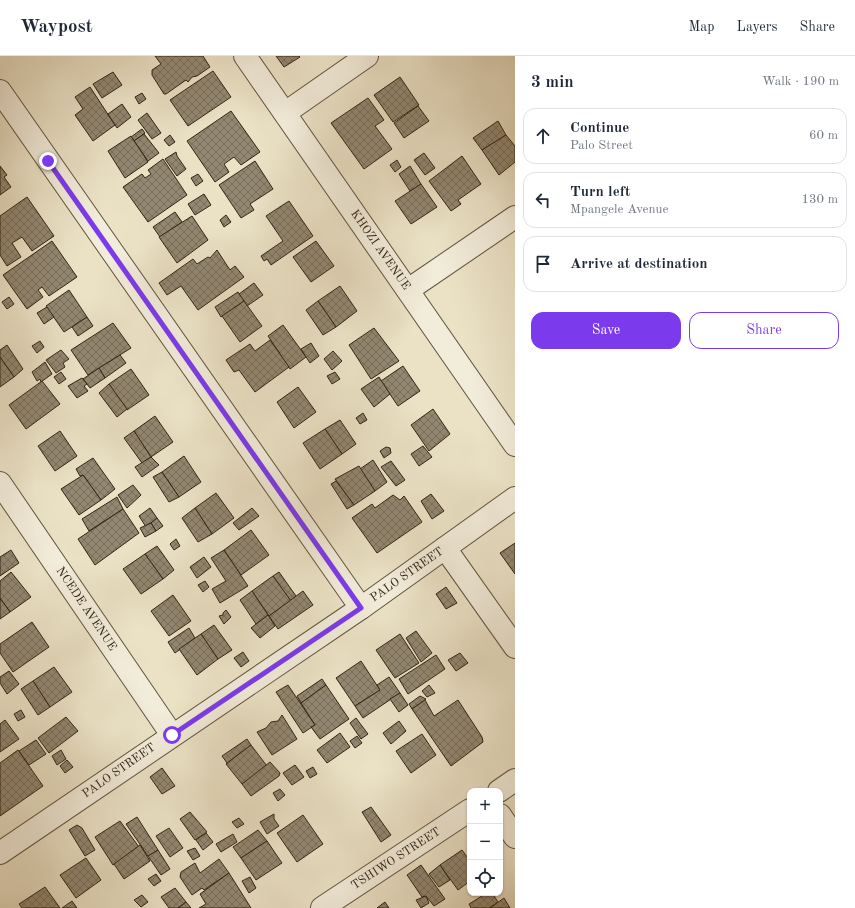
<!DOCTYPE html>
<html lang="en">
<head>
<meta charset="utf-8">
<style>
	body { margin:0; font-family:"Old Standard TT",serif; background:#f2f2f3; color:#1f2937 }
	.controls { position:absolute; right:12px; bottom:12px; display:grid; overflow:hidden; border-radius:8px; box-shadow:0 1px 3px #0004 }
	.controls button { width:36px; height:36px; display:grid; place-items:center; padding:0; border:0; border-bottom:1px solid #e0e1e3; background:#fff; color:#1f2937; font:20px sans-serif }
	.stop { position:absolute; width:12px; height:12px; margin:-9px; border:3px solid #7c3aed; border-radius:50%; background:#fff }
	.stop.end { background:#7c3aed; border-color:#fff; box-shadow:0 1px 4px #0008 }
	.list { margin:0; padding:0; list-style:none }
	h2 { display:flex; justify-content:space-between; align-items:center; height:52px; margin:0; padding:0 16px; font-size:17px }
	h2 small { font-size:13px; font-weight:400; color:#747a83 }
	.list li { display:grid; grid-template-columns:26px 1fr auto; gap:12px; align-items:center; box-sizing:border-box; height:56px; margin:0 8px 8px; padding:0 8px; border:1px solid #e0e1e3; border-radius:12px }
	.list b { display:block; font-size:15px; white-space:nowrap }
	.list p { margin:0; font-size:13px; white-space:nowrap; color:#747a83 }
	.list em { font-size:13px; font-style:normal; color:#747a83 }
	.actions { display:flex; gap:8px; padding:12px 16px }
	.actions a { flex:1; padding:9px 0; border:1px solid #7c3aed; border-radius:12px; text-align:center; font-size:14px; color:#7c3aed }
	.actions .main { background:#7c3aed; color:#fff }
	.icon { flex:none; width:22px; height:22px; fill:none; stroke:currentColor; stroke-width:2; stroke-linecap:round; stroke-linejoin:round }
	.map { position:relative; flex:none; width:515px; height:852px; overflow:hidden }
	header { display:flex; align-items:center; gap:24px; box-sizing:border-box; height:56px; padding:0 20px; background:#fff; border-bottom:1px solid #e0e1e3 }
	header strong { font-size:19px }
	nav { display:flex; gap:22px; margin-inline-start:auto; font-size:14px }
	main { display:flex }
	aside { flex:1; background:#fff }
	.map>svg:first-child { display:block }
</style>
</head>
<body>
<header>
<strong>Waypost</strong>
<nav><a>Map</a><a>Layers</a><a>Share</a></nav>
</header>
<main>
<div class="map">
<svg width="515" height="852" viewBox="0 0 515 852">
	<defs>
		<pattern id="building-cross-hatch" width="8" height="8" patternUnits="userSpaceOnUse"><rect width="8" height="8" fill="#928771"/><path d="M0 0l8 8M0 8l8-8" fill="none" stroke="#786e5c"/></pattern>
	</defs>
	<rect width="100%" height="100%" fill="#ebe2c6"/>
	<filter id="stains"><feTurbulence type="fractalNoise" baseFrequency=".005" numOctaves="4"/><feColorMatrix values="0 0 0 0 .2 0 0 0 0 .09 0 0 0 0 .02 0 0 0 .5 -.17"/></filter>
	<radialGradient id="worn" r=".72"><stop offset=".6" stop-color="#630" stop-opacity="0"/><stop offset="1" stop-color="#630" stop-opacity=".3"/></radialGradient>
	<g fill="url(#building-cross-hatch)" stroke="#312414">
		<polygon points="155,0 203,0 210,11 197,20 192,21 188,26 186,24 166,38 164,38 152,19 152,14 161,8"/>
		<polygon points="276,0 299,0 300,1 284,11"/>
		<polygon points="213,15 231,41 188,70 170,44"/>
		<polygon points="113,16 122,29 102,42 93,28"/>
		<polygon points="400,21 419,49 393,66 374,39"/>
		<polygon points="90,31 115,69 93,85 75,59 83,53 75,41"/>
		<polygon points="142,37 146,43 139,48 135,41"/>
		<polygon points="368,42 384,64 375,70 392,93 364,113 331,67"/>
		<polygon points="122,48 131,61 117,72 108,58"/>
		<polygon points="418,50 429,65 404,82 394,67"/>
		<polygon points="231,55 260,96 241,109 234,101 224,108 229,116 215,126 187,85"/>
		<polygon points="147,57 161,77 152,83 138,64"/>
		<polygon points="498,65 506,79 482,94 473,82"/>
		<polygon points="142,73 145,77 134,85 131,81"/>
		<polygon points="144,78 159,97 148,105 134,85"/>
		<polygon points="170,79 175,86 169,90 164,84"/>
		<polygon points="506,79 515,90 515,106 499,119 482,94"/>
		<polygon points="131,80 148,106 125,122 108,95"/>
		<polygon points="176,96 177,100 186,113 177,120 165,103"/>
		<polygon points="424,97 435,112 425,119 414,104"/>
		<polygon points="462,100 481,128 458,144 461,148 451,155 429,125"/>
		<polygon points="163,103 187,139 148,166 123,131 142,118 145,122 151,118 148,114"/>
		<polygon points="397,104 401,111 395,116 390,109"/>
		<polygon points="255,105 273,133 250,148 254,154 241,162 219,129"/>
		<polygon points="0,110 7,119 4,121 11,131 0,139"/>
		<polygon points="410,110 421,128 410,135 399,118"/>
		<polygon points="198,118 203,125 196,130 191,122"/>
		<polygon points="421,128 437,151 411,168 395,145"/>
		<polygon points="204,138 211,149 195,159 188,148"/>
		<polygon points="27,141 54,180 32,195 22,181 12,187 21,201 7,210 0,199 0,160"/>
		<polygon points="289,145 313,180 271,209 267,203 264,205 261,200 283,185 266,160"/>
		<polygon points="175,156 182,166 160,181 153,171"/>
		<polygon points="226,159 231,166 224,171 220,164"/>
		<polygon points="192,160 208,184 177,207 159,181"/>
		<polygon points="52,185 77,221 49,240 42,231 38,234 43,241 27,253 3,219"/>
		<polygon points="316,185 334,210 311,226 293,201"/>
		<polygon points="217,194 230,214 235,210 244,221 198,254 181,230 167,239 159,227 193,203 197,208 208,201 210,202"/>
		<polygon points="254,227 263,239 247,250 239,238"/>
		<polygon points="340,230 357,255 336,271 318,245"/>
		<polygon points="69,234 87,261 64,276 46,250"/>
		<polygon points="238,236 244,245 221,261 215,251"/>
		<polygon points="9,241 14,248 7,253 2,246"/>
		<polygon points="244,245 262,270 240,286 222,260"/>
		<polygon points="318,245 336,271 323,279 306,254"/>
		<polygon points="47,251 54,261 44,268 37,257"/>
		<polygon points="87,261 93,270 78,280 72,271"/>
		<polygon points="113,267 131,292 88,319 71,294"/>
		<polygon points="283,269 306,301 290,313 268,280"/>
		<polygon points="374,272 399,305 371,323 349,289"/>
		<polygon points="270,284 289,311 255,336 239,314 234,316 226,304 250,288 255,295"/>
		<polygon points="40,285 44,291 37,297 32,290"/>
		<polygon points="311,287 319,300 310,307 301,293"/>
		<polygon points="7,289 23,313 14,321 0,301 0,294"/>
		<polygon points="61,294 69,303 63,307 65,311 56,317 46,304"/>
		<polygon points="333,295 342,305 332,314 324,303"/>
		<polygon points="120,299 126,307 105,322 99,312"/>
		<polygon points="0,301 14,321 0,331"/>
		<polygon points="45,306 52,318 41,326 40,323 37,325 32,316"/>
		<polygon points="403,310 420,335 398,350 381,325"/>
		<polygon points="99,312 105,322 90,332 83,323"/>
		<polygon points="131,313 149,339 127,354 109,328"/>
		<polygon points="61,316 66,323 59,328 54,321"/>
		<polygon points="335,316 340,323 332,328 327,320"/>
		<polygon points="379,321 390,338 374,351 361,333"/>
		<polygon points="82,322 87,328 84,330 88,335 77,342 68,330"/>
		<polygon points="42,325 60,348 26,373 9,349"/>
		<polygon points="109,328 127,353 117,361 99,337"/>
		<polygon points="298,331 316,356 294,372 277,346"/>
		<polygon points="433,353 450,378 429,395 411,369"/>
		<polygon points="363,357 367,364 360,368 356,362"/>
		<polygon points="155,360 173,386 151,401 134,375"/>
		<polygon points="340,364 356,388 342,398 325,373"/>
		<polygon points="325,373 342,398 320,413 303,387"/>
		<polygon points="60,375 77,400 55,415 38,390"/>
		<polygon points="134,375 151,401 142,407 124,382"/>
		<polygon points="423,390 432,401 419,410 411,398"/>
		<polygon points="386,391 390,392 391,397 384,402 380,395"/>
		<polygon points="184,400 201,426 179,441 162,416"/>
		<polygon points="151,401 159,409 142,421 135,411"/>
		<polygon points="93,402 115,433 101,444 83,419 80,420 76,413"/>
		<polygon points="373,404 387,426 375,435 360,413"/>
		<polygon points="391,405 405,424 396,430 381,411"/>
		<polygon points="359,410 375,435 354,449 335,423"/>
		<polygon points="162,416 179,441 169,446 153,421"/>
		<polygon points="83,419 101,444 79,459 61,433"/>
		<polygon points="336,425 354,449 347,453 331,428"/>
		<polygon points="133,429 141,439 127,452 118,439"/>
		<polygon points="216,437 234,462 212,478 195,452"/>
		<polygon points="431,438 444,455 432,463 421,445"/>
		<polygon points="393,439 400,444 404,440 422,466 377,497 352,462 372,448 375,452"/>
		<polygon points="117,441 123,453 89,475 82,463"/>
		<polygon points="150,452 157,462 146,471 139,460"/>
		<polygon points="195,452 212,478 198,486 182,462"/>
		<polygon points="252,452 259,460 239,474 233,467"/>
		<polygon points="123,453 139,477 95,509 78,483"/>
		<polygon points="157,462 163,470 156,475 151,467"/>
		<polygon points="151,467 156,475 145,481 140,472"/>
		<polygon points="251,474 269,499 241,519 224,494"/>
		<polygon points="176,483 180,490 174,494 170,488"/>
		<polygon points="515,487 515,518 500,497"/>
		<polygon points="157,490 174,514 163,523 145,498"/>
		<polygon points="11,494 19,507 0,520 0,501"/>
		<polygon points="224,494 248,530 220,547 212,533 226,525 211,502"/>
		<polygon points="145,498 163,523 141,538 123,513"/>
		<polygon points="204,501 211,511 197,522 190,511"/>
		<polygon points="11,516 31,541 10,556 0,542 0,525"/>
		<polygon points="279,516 296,540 290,545 273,520"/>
		<polygon points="273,520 291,545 269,560 252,535"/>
		<polygon points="205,525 209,531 203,536 198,529"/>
		<polygon points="446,531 457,547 446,553 436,538"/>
		<polygon points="252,535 268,559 256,568 240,544"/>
		<polygon points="303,535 313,549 278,573 269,560"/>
		<polygon points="173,539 191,565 169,580 151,555"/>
		<polygon points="0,542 10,556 0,563"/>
		<polygon points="226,554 231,561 224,568 219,560 223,559 223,557"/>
		<polygon points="268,559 275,570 260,582 251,572"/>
		<polygon points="32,566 49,591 13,616 0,597 0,588"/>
		<polygon points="214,569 232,594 218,603 201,578"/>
		<polygon points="189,572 195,582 175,597 168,586"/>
		<polygon points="416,575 432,597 421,606 406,582"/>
		<polygon points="201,578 218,603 197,619 179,593"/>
		<polygon points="400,578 419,607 395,622 376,594"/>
		<polygon points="243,596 249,605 241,611 234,602"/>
		<polygon points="460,597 468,607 456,615 448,604"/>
		<polygon points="436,599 445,613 408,638 399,623"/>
		<polygon points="361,605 380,634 355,650 336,622"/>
		<polygon points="54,611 72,636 50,651 33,625"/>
		<polygon points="9,615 19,628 7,638 0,627 0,621"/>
		<polygon points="389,621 400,637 363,662 355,650 380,634 377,629"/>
		<polygon points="322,623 326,629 301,647 297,640"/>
		<polygon points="33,625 50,651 38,659 21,633"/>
		<polygon points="288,629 315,669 303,677 276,636"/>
		<polygon points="326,629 349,663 320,683 311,671 315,669 301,647"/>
		<polygon points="429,629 435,637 427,641 422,635"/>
		<polygon points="400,637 408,649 399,656 390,643"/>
		<polygon points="420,640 426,643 412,653 409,648"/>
		<polygon points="425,644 434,660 458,644 482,681 483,686 451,710 412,653"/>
		<polygon points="21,654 25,661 18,665 14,658"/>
		<polygon points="282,659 297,683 272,699 257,676 266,672 271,666 278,665"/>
		<polygon points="66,661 78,675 49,697 38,682"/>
		<polygon points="356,662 368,678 361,683 350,667"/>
		<polygon points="5,664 19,683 0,696 0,668"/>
		<polygon points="399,665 406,675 391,688 383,677"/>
		<polygon points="340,677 350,691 327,707 317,694"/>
		<polygon points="422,678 436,699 411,717 396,695"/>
		<polygon points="357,680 362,687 355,692 350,685"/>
		<polygon points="247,683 251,689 227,707 222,700"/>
		<polygon points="36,684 46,698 29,709 19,695"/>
		<polygon points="251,689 267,710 242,728 226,708"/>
		<polygon points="18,694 43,730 0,760 0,707"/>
		<polygon points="61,694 66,703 57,709 52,700"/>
		<polygon points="67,704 73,711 65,717 60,710"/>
		<polygon points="270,706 280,717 279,720 251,740 242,728"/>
		<polygon points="295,709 304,721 292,729 283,717"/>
		<polygon points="313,711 317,718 310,722 306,715"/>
		<polygon points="162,712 175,730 162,738 150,721"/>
		<polygon points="280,733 285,739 278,745 273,737"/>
		<polygon points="371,751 391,779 381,786 362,756"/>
		<polygon points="190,756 207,776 195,784 180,763"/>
		<polygon points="274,758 274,763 279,770 267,778 260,766"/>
		<polygon points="303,759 323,788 297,806 277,777"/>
		<polygon points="137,761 158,794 148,800 126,768"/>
		<polygon points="239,762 244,768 237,772 232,766"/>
		<polygon points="120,765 139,791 113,809 95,781"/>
		<polygon points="77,769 82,772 95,794 85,800 69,774"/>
		<polygon points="169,772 183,792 170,801 156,780"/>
		<polygon points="258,774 267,785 241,802 233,791"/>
		<polygon points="206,777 213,786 203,794 196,784"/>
		<polygon points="233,778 237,786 221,796 216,788"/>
		<polygon points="267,785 282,807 256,824 241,802"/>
		<polygon points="140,789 150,805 124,823 114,808"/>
		<polygon points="195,792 200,800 193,804 187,795"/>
		<polygon points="158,794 170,813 161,819 148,800"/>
		<polygon points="462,794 470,805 470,825 458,834 440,809"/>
		<polygon points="86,802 101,824 76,842 60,819"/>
		<polygon points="219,803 229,817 204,834 202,832 192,839 180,821 181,816 195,807 200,817"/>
		<polygon points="421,809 445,843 434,850 426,840 422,841 407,819"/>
		<polygon points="440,809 450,824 439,831 429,818"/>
		<polygon points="229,817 251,852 199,852 206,848 200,838"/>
		<polygon points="156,818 161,825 154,830 148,823"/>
		<polygon points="250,821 256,832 249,837 242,825"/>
		<polygon points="45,831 60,852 22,852 19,848"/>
		<polygon points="175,832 186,846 178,852 169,852 161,841"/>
		<polygon points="487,837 492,837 498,846 489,852 471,852 469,848"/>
		<polygon points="142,839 148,846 141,851 134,844"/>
		<polygon points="426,840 429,847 421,852 416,844"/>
		<polygon points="504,842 510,852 490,852"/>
		<polygon points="72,845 77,852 62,852"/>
		<polygon points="186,846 191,852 178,852"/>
		<polygon points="385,846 389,852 377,852"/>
	</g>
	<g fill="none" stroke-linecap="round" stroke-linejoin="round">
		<g stroke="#605440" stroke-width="24">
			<g id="minor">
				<polyline points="245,0 515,389"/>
				<polyline points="0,35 361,552"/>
				<polyline points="285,57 367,0"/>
				<polyline points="408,234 515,161"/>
				<polyline points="0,427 172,679"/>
				<polyline points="445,492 515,591"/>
				<polyline points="499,735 515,724"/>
				<polyline points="500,759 515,781"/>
				<polyline points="0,797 361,552 515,442"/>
				<polyline points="322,852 470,754"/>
			</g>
		</g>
		<use href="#minor" stroke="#f2ecda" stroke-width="22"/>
	</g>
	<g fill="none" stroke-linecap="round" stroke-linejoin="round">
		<polyline stroke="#7c3aed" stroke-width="5" points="48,105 361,552 172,679"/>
	</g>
	<g text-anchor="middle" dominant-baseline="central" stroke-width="4" stroke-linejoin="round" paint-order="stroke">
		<g font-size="12" fill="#312414" stroke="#f2ecda">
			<text transform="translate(380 194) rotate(55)">KHOZI AVENUE</text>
			<text transform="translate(407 519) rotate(-35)">PALO STREET</text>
			<text transform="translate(86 553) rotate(56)">NCEDE AVENUE</text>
			<text transform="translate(119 715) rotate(-35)">PALO STREET</text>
			<text transform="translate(396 803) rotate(-33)">TSHIWO STREET</text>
		</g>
	</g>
	<rect width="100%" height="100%" filter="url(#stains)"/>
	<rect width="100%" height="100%" fill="url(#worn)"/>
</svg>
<div class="controls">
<button>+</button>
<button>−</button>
<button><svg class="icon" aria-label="locate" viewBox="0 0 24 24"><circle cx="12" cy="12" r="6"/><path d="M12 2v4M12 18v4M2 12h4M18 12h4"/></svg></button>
</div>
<div class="stop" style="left:172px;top:679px"></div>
<div class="stop end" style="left:48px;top:105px"></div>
</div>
<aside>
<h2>3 min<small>Walk · 190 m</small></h2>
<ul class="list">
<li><svg class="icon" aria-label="ahead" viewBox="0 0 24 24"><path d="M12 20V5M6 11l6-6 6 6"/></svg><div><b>Continue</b><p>Palo Street</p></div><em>60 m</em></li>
<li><svg class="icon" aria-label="left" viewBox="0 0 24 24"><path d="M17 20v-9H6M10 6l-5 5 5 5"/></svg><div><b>Turn left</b><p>Mpangele Avenue</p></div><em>130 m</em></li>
<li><svg class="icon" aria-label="arrive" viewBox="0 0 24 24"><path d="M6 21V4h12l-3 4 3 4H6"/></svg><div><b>Arrive at destination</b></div></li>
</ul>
<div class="actions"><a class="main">Save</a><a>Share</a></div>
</aside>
</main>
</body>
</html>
